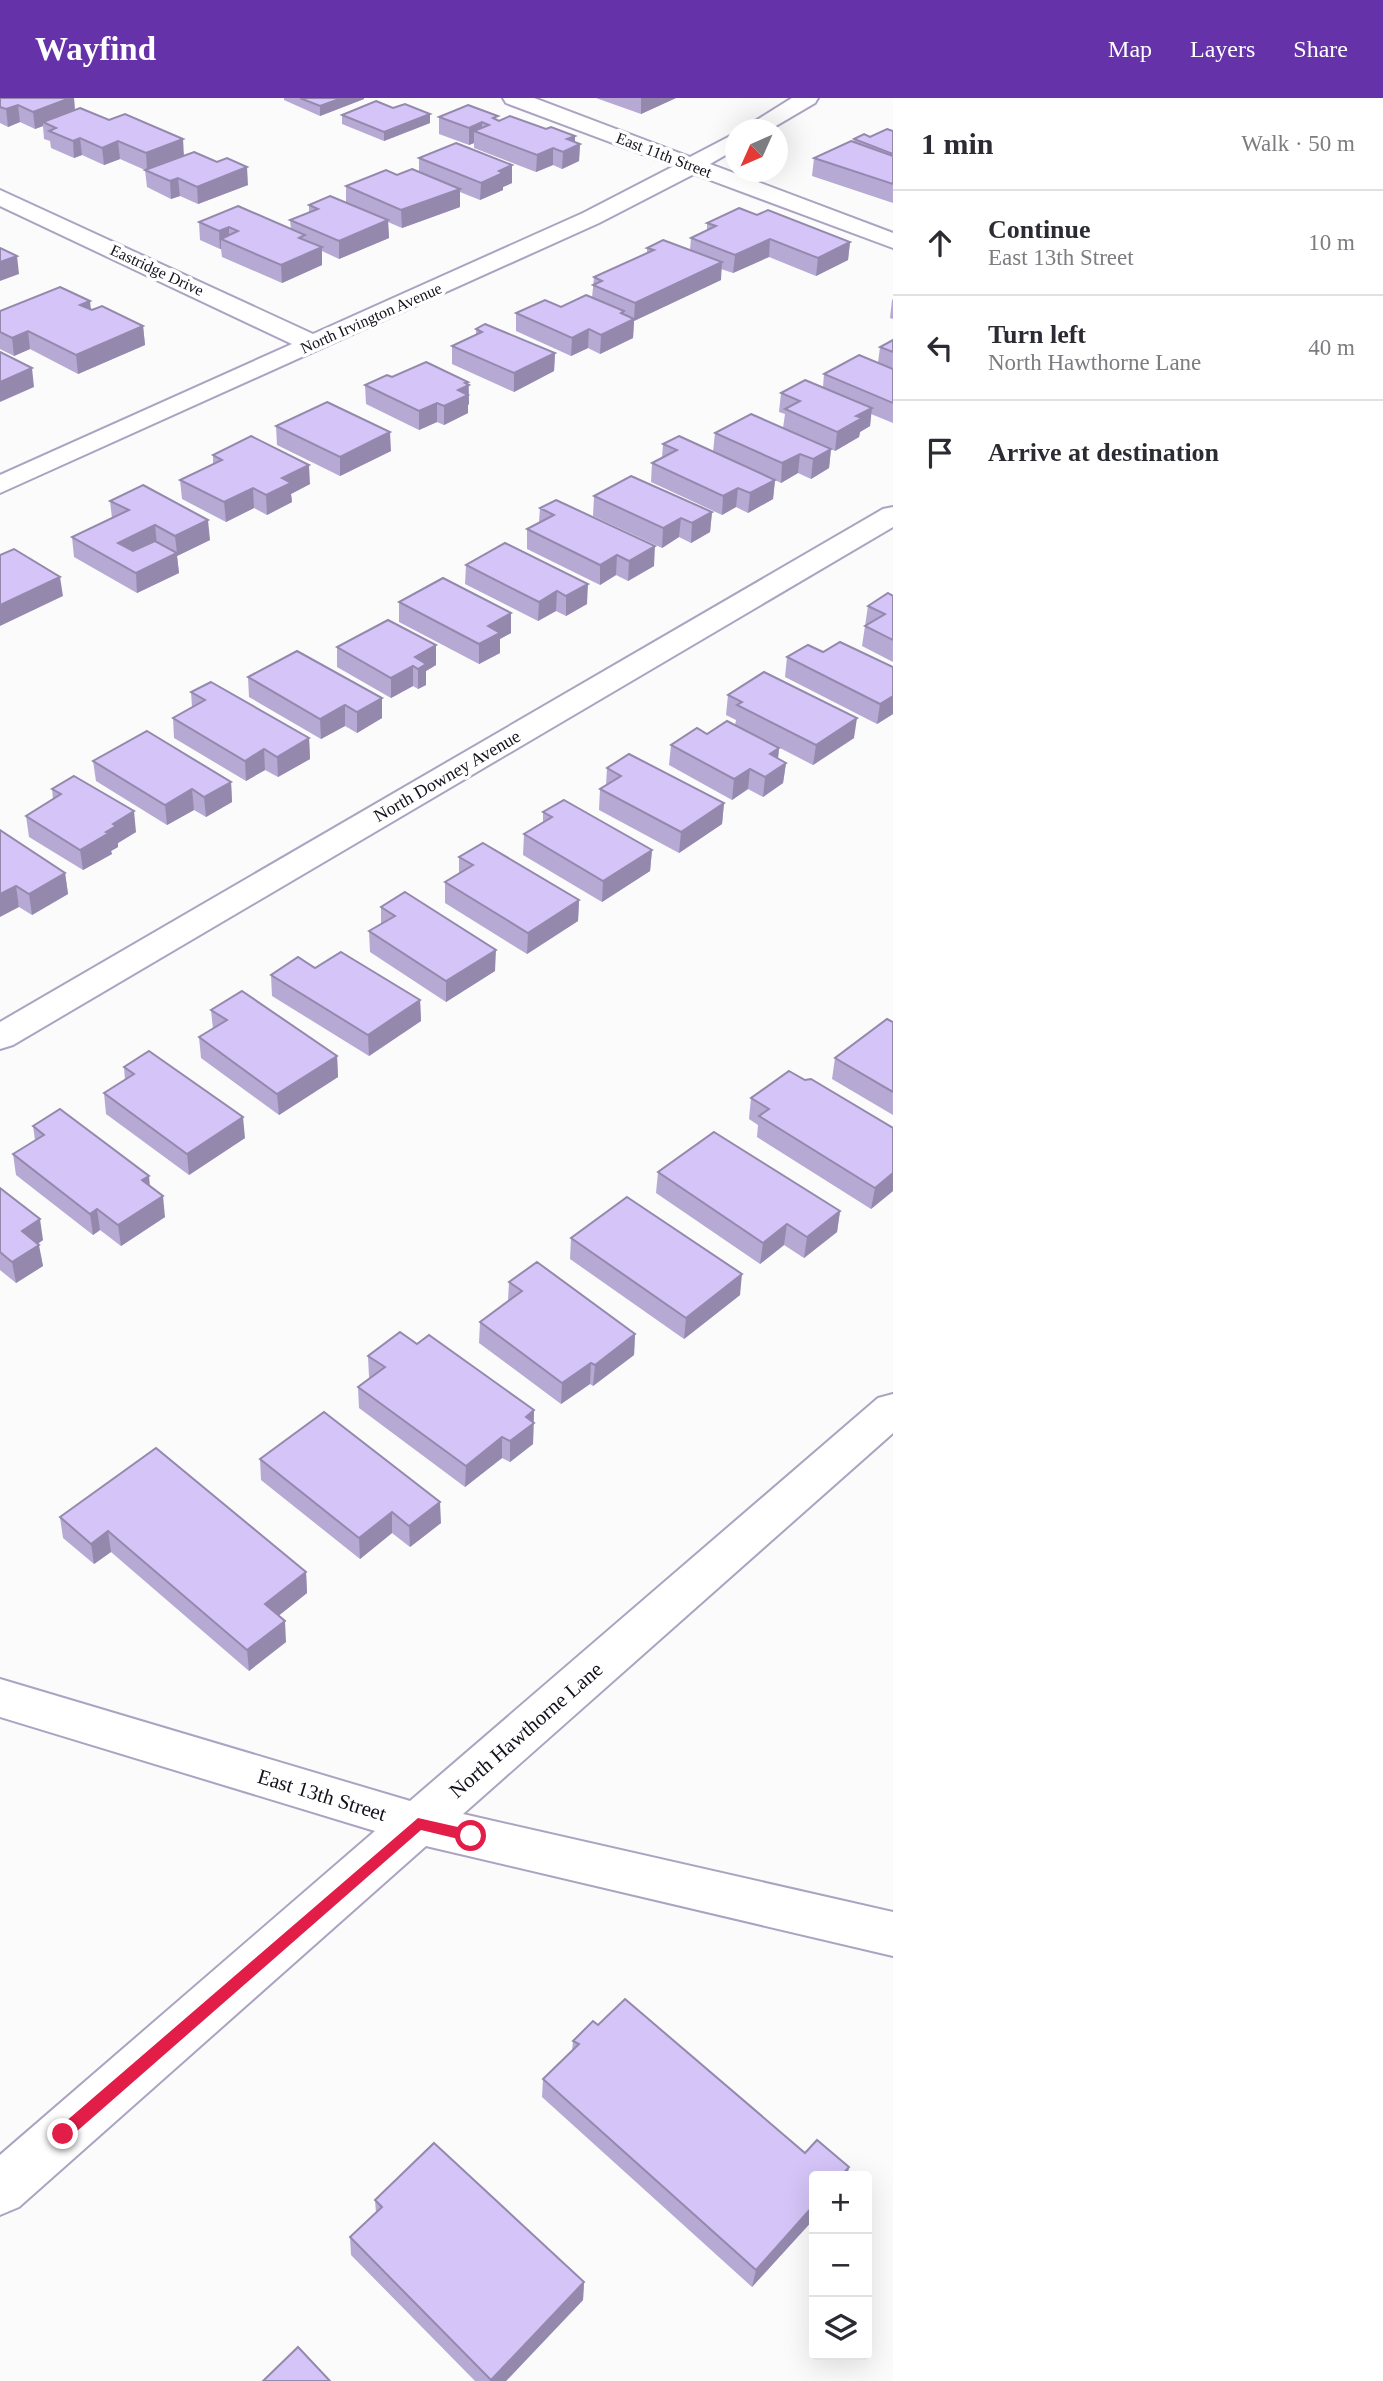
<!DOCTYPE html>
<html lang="en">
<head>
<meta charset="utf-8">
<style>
	body { margin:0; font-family:"Times New Roman",serif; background:#f2f2f3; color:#2b2b33 }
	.controls { position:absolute; right:21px; bottom:21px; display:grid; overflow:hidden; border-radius:7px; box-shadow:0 7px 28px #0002 }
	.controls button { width:63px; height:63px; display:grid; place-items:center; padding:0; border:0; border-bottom:2px solid #e1e1e2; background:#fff; color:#2b2b33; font:35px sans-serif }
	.compass { position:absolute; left:725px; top:21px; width:63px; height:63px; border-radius:50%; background:#fff; box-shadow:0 7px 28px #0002; rotate:225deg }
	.stop { position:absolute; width:21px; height:21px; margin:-16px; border:5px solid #e11d48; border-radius:50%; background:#fff }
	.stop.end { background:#e11d48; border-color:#fff; box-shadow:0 2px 7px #0008 }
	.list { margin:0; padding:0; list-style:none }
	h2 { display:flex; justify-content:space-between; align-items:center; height:91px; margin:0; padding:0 28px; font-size:30px }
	h2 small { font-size:23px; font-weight:400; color:#7c7c81 }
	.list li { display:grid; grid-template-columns:46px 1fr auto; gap:21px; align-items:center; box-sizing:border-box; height:105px; padding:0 28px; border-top:2px solid #e1e1e2 }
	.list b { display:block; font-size:26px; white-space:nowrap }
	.list p { margin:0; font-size:23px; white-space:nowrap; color:#7c7c81 }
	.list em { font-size:23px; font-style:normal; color:#7c7c81 }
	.icon { flex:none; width:38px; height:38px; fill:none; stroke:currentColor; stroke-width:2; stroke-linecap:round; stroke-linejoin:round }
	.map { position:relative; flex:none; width:893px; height:2283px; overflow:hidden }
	header { display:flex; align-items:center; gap:42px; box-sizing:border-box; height:98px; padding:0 35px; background:#6632a9; color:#fff }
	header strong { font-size:33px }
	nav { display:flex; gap:38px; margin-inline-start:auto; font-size:24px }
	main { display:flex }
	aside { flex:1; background:#fff }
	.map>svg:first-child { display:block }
</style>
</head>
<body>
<header>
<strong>Wayfind</strong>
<nav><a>Map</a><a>Layers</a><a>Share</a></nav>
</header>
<main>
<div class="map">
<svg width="893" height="2283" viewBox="0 0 893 2283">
	<rect width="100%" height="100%" fill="#fbfbfb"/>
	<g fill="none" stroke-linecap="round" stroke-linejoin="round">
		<g stroke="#aca3c2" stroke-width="4">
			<g id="minor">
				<polygon points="503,0 534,0 690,59 736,35 736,51 710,66 893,135 893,150 694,76 599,125 0,395 0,377 292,246 0,108 0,92 313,236 583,115 674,68 506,5"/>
				<polygon points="792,0 818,0 815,5 769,32 741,32"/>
				<polygon points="893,409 893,429 13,947 0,951 0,924 883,411"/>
				<polygon points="893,1296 893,1335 463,1716 893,1814 893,1858 426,1748 19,2109 0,2117 0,2057 375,1733 0,1619 0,1581 410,1703 878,1300"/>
			</g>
		</g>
		<use href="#minor" fill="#fff" fill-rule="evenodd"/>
	</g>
	<g fill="#b6a9d4">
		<polygon points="0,0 74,0 75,12 184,57 248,87 198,106 180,98 171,101 147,89 145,72 120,61 104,67 82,57 74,60 51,50 50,43 44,41 43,28 35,31 20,24 8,29 0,25"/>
		<polygon points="284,0 364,0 364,1 320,18 284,2"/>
		<polygon points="596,0 676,0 641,16"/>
		<polygon points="430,16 430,25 384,43 342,26 342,17"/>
		<polygon points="439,19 498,22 575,44 580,46 579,63 562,71 553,67 536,74 474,50 474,45 469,47 439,36"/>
		<polygon points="893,33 893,105 812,78 814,60 853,44 854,41 870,39"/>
		<polygon points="419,60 512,67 512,85 503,89 503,92 480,102 460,94 460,109 402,130 388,124 389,140 339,161 322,153 322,167 282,185 222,159 221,151 220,151 200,142 199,124 291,131 290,122 309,115 309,107 346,104 346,88 397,77 419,74"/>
		<polygon points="757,117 850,144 848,162 816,178 769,159 733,175 721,171 721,182 634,223 633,240 600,256 588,250 571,258 516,233 516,215 561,209 592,200 594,179 647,155 647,150 690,152 691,140 707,133 707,125"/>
		<polygon points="893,201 893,221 890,220 892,202"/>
		<polygon points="91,212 143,228 145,247 78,276 30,251 14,258 0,251 0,213"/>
		<polygon points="476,231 555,255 554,273 514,294 452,266 452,248 476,237"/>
		<polygon points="893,242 893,325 871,316 870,328 860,334 859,339 835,353 831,351 829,370 811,381 798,375 781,385 775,382 773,401 748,415 736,409 722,417 651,384 652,365 662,360 663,346 713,354 715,335 783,330 785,316 779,314 781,295 823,289 824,276 878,265 880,249"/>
		<polygon points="392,279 469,287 469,306 468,307 468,315 444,327 437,324 419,332 366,306 365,287"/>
		<polygon points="276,328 391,353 340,378 277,347"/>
		<polygon points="213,357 310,386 291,396 292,404 267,417 254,410 226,424 182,401 180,382 213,366"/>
		<polygon points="594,398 712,414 710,434 691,445 679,439 662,450 593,418"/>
		<polygon points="556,402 654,468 628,483 616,477 600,487 527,451 527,431 539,424 540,410"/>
		<polygon points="110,403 210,442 177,458 179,475 137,495 74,459 72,439 112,420"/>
		<polygon points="505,445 587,506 566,518 556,513 538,523 465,486 466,467"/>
		<polygon points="893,498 893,564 862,548 868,508"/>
		<polygon points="399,504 511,535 500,541 500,555 479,566 399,524"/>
		<polygon points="436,547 436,567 426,573 426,587 418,591 413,588 391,600 337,569 337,549"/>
		<polygon points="787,559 893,569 893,616 877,626 785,579"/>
		<polygon points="248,579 382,600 382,620 357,635 345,628 321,641 249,599"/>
		<polygon points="191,594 309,640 310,661 278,679 265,672 246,683 174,640 173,620 192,609"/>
		<polygon points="728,597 854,640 813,667 735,627 736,622 726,617"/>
		<polygon points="707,636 779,650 778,661 786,665 783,685 763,699 748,691 732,702 669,667 671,647"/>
		<polygon points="93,663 231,684 232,704 206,719 194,712 167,727 96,683"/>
		<polygon points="607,670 724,705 722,726 679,755 599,712 600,691 606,688"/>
		<polygon points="52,691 136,734 118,745 118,749 111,753 112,756 83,772 29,739 26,718 53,701"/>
		<polygon points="543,714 652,752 650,773 602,804 523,757 524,736 543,725"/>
		<polygon points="0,732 65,775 68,796 32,817 19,809"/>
		<polygon points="459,759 579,802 578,823 527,856 445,805 445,784 459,776"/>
		<polygon points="381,809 495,873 446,904 370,854 369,833 381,826"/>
		<polygon points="315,870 420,902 421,923 369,958 272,898 271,877"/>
		<polygon points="211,912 337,958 338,979 279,1017 201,960 199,939 213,931"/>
		<polygon points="893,924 893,1017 832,981 835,960"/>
		<polygon points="124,969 245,1040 189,1077 106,1016 104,995 125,982"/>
		<polygon points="751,1000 893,1030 893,1093 871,1111 757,1039 758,1027 749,1021"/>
		<polygon points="33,1028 150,1088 165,1119 121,1148 100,1132 93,1137 16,1077 13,1056 35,1042"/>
		<polygon points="658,1074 840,1113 837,1134 804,1160 784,1147 760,1166 656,1095"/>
		<polygon points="0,1090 43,1142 38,1146 43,1168 16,1185 0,1172"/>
		<polygon points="571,1140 740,1197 684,1241 570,1161"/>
		<polygon points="509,1184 635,1236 634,1257 593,1288 590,1286 561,1306 479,1245 480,1224 508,1203"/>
		<polygon points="417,1246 534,1312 533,1346 510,1364 502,1360 465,1389 359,1310 358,1289 370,1280 369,1279 368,1258"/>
		<polygon points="260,1361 441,1425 410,1449 392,1435 360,1461 261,1382"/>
		<polygon points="60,1419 306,1474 307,1495 278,1518 286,1544 249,1573 111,1454 94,1466 63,1440"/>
		<polygon points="598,1927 805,2055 849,2069 847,2078 814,2078 814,2121 752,2189 542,1999 543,1981 572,1953 573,1943"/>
		<polygon points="375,2102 584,2184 583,2202 506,2283 475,2283 351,2157 350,2139 376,2115"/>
	</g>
	<g fill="#9489ad">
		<polygon points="70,0 74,0 75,16 43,24 43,28 35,31 33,14"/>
		<polygon points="342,0 364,0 364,1 320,18 320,8"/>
		<polygon points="641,0 676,0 641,16"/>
		<polygon points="18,7 20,24 8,29 6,11"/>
		<polygon points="430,16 430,25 384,43 384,34"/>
		<polygon points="482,24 482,36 474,33 474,45 469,47 469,30"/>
		<polygon points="575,38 575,48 580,46 579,63 562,71 563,54 567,41"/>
		<polygon points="80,40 82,57 74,60 73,43"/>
		<polygon points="183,41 184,58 147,72 146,55"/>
		<polygon points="118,43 120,61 104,67 102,50"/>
		<polygon points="553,50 553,67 536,74 537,57"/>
		<polygon points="512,67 512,85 503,89 503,92 480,102 481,85 499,73"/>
		<polygon points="247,69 248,87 198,106 197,89"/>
		<polygon points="178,80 180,98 171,101 170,83"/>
		<polygon points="460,91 460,109 402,130 401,112"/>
		<polygon points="388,122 389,140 339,161 339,143"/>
		<polygon points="229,129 229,145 221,141 221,151 220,151 219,133"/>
		<polygon points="770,141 769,159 733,175 735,157"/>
		<polygon points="850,144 848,162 816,178 818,160"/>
		<polygon points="322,149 322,167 282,185 281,167"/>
		<polygon points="17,158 19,176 0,183 0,164"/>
		<polygon points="722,164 721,182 634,223 633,240 600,256 601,237 621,215 624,213 623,227 634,221 635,205"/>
		<polygon points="90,203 92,221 80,207"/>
		<polygon points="143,228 145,247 78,276 76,257"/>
		<polygon points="589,231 588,250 571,258 572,240"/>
		<polygon points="28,233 30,251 14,258 12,240"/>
		<polygon points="555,255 554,273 514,294 514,275"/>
		<polygon points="32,270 34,289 0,304 0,284"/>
		<polygon points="468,284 469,306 468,307 468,315 444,327 444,308 465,285"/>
		<polygon points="437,305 437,324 419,332 419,313"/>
		<polygon points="872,310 870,328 860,334 859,339 835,353 837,334 856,318"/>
		<polygon points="390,334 391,353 340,378 340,359"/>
		<polygon points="831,351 829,370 811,381 813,361"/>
		<polygon points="800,356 798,375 781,385 782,365"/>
		<polygon points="309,367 310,386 291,396 292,404 267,417 266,397 282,380"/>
		<polygon points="775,382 773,401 748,415 750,395"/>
		<polygon points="253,390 254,410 226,424 224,404"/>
		<polygon points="738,390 736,409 722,417 723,398"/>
		<polygon points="712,414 710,434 691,445 692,425"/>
		<polygon points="681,420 679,439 662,450 663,430"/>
		<polygon points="208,422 210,442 177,458 179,475 137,495 136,475 177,455 175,438"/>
		<polygon points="155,427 157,447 120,465 118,445"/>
		<polygon points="655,448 654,468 628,483 629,463"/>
		<polygon points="617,457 616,477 600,487 600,467"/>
		<polygon points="60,479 63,498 0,528 0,507"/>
		<polygon points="588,486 587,506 566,518 566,498"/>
		<polygon points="557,493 556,513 538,523 539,504"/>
		<polygon points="511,515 511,535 500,541 500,555 479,566 479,546 488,528"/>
		<polygon points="436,547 436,567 426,573 426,587 418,591 418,571 415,559"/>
		<polygon points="413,568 413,588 391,600 391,580"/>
		<polygon points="893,598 893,616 877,626 880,606"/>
		<polygon points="382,600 382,620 357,635 357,614"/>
		<polygon points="345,607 345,628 321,641 320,621"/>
		<polygon points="857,620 854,640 813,667 816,647"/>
		<polygon points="309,640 310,661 278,679 277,659"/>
		<polygon points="779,650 777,670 786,665 783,685 763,699 765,679 770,656"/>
		<polygon points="264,651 265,672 246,683 245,663"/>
		<polygon points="750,671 748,691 732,702 734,681"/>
		<polygon points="231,684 232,704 206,719 204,699"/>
		<polygon points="192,691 194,712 167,727 165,707"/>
		<polygon points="724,705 722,726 679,755 681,734"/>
		<polygon points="134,713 136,734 118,745 118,749 111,753 112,756 83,772 80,752 106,734 113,726"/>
		<polygon points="652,752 650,773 602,804 603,783"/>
		<polygon points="65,775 68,796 32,817 29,796"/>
		<polygon points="16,788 19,809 0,819 0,796"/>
		<polygon points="579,802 578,823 527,856 528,835"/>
		<polygon points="496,852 495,873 446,904 446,883"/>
		<polygon points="420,902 421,923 369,958 368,937"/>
		<polygon points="337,958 338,979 279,1017 277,996"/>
		<polygon points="243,1019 245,1040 189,1077 187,1056"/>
		<polygon points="893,1075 893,1093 871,1111 875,1090"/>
		<polygon points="149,1078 151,1099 142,1082"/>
		<polygon points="163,1098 165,1119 121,1148 118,1127"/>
		<polygon points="97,1111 100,1132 93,1137 90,1116"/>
		<polygon points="840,1113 837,1134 804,1160 807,1139"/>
		<polygon points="40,1121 43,1142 25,1154 22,1133"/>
		<polygon points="787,1126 784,1147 760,1166 763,1145"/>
		<polygon points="39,1147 43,1168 16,1185 12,1164"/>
		<polygon points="742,1176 740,1197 684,1241 686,1220"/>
		<polygon points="635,1236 634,1257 593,1288 595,1267"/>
		<polygon points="591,1265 590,1286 561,1306 562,1285"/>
		<polygon points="534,1312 533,1346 510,1364 510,1343 526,1319"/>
		<polygon points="502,1339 502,1360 465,1389 466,1368"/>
		<polygon points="440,1404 441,1425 410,1449 409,1428"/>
		<polygon points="392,1414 392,1435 360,1461 359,1440"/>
		<polygon points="108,1433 111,1454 94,1466 91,1446"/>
		<polygon points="306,1474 307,1495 267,1527 265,1506"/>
		<polygon points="285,1523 286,1544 249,1573 247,1552"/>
		<polygon points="849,2069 847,2078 841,2078"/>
		<polygon points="814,2107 814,2121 752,2189 756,2172"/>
		<polygon points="584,2184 583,2202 506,2283 491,2283"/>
	</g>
	<g fill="#d4c4f7" stroke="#9489ad" stroke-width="2">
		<polygon points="0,0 70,0 33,14 18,7 6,11 0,9"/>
		<polygon points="300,0 342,0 320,8"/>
		<polygon points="376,3 393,10 405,6 430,16 384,34 342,17"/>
		<polygon points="468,7 498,18 493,20 499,23 510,18 546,31 551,29 575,38 567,41 580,46 563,54 553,50 537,57 474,33 489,27 482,24 469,30 439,19"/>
		<polygon points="80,10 109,22 125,16 183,41 146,55 118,43 102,50 80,40 73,43 49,33 56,30 43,24"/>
		<polygon points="887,31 893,33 893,56 854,41 864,36 870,39"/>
		<polygon points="851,43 893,58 893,86 814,60"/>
		<polygon points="456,45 512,67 499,73 503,75 481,85 419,60"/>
		<polygon points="194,54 217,64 227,60 247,69 197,89 178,80 170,83 145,72"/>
		<polygon points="412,71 460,91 401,112 346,88 386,72 397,77"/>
		<polygon points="330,98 388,122 339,143 290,122 318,111 309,107"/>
		<polygon points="238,108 305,137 299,140 322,149 281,167 221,141 238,133 229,129 219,133 199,124"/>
		<polygon points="739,110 757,117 768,112 850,144 818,160 770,141 735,157 691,140 716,128 707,125"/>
		<polygon points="663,142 722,164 635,205 593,187 602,183 594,179 654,152 647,150"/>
		<polygon points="0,150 17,158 0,164"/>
		<polygon points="60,189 90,203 80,207 92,212 102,208 143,228 76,257 28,233 12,240 0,234 0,213"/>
		<polygon points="586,197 624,213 621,215 634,221 601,237 589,231 572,240 516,215 545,202 561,209"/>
		<polygon points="485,226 555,255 514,275 452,248 482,234 476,231"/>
		<polygon points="893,242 893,254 880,249"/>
		<polygon points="0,254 32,270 0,284"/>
		<polygon points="859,257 893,271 893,305 824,276"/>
		<polygon points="426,264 468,284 465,285 469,287 458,292 468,297 444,308 437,305 419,313 365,287 387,277 392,279"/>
		<polygon points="805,282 872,310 856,318 862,320 837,334 785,311 800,303 781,295"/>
		<polygon points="327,304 390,334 340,359 276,328"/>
		<polygon points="751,316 831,351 813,361 800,356 782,365 715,335"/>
		<polygon points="251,338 309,367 282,380 291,385 266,397 253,390 224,404 180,382 222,362 213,357"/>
		<polygon points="679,338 775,382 750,395 738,390 723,398 652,365 677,352 663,346"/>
		<polygon points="631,378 712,414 692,425 681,420 663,430 594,398"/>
		<polygon points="143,387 208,422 175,438 155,427 118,445 133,453 155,443 177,455 136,475 72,439 129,412 110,403"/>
		<polygon points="556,402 655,448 629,463 617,457 600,467 527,431 554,417 540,410"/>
		<polygon points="505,445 588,486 566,498 557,493 539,504 466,467"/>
		<polygon points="14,451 60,479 0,507 0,457"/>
		<polygon points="443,480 511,515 488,528 500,535 479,546 399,504"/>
		<polygon points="888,495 893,498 893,542 865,528 885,516 868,508"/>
		<polygon points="388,522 436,547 415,559 426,566 418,571 413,568 391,580 337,549"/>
		<polygon points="840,544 893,569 893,598 880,606 787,559 808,547 823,554"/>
		<polygon points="297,553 382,600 357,614 345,607 320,621 248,579"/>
		<polygon points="764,574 857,620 816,647 737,607 742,604 728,597"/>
		<polygon points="211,584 309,640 277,659 264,651 245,663 173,620 205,602 191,594"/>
		<polygon points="727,623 779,650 770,656 786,665 765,679 750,671 734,681 671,647 697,630 707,636"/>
		<polygon points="147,633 231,684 204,699 192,691 165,707 93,663"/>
		<polygon points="629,656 724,705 681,734 600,691 621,678 607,670"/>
		<polygon points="74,678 134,713 113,726 116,728 106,734 109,735 80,752 26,718 61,696 52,691"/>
		<polygon points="564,702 652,752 603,783 524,736 552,719 543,714"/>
		<polygon points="0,732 65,775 29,796 16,788 0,796"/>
		<polygon points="483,745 579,802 528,835 445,784 473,767 459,759"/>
		<polygon points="405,794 496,852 446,883 369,833 395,818 381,809"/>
		<polygon points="341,854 420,902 368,937 271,877 298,859 315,870"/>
		<polygon points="242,893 337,958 277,996 199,939 227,922 211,912"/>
		<polygon points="887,921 893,924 893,994 835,960"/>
		<polygon points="149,953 243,1019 187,1056 104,995 134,976 124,969"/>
		<polygon points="789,973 805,982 811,981 893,1030 893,1075 875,1090 759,1018 769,1011 751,1000"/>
		<polygon points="60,1011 149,1078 142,1082 163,1098 118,1127 97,1111 90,1116 13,1056 44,1037 33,1028"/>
		<polygon points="714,1034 840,1113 807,1139 787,1126 763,1145 658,1074"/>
		<polygon points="0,1090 40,1121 22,1133 39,1147 12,1164 0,1154"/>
		<polygon points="627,1099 742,1176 686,1220 571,1140"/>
		<polygon points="537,1164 635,1236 595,1267 591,1265 562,1285 480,1224 522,1193 509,1184"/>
		<polygon points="400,1234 417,1246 429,1237 534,1312 526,1319 534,1325 510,1343 502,1339 466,1368 358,1289 385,1269 368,1258"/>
		<polygon points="324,1314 440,1404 409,1428 392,1414 359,1440 260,1361"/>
		<polygon points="156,1350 306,1474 265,1506 285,1523 247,1552 108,1433 91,1446 60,1419"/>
		<polygon points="625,1901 805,2055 817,2042 849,2069 841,2078 814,2078 814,2107 756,2172 543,1981 579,1946 573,1943 593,1923 598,1927"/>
		<polygon points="434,2045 584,2184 491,2282 350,2139 382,2109 375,2102"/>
		<polygon points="298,2249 330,2283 263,2283"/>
	</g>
	<polygon fill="#e11d48" points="418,1720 471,1732 478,1738 471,1744 421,1732 68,2041 63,2044 57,2041 55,2036 57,2031"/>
	<g text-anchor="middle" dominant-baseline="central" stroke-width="7" stroke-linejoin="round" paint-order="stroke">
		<g font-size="16" fill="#14111c" stroke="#fff">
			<text transform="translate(664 57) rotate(21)">East 11th Street</text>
			<text transform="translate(157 172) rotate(25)">Eastridge Drive</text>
			<text transform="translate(371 220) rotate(-24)">North Irvington Avenue</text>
		</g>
		<g font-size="18" fill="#14111c" stroke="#fff">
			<text transform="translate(447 678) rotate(-30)">North Downey Avenue</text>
		</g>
		<g font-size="21" fill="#14111c" stroke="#fff">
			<text transform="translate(526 1632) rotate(-41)">North Hawthorne Lane</text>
			<text transform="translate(322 1697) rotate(17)">East 13th Street</text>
		</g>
	</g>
</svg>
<div class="controls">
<button>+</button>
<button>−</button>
<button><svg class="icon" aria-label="layers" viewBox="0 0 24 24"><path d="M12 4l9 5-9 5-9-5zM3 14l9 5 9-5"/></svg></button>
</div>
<svg class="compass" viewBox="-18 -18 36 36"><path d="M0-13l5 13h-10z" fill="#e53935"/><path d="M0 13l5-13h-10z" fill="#7c7c81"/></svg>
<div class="stop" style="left:471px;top:1738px"></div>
<div class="stop end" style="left:63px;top:2036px"></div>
</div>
<aside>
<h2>1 min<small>Walk · 50 m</small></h2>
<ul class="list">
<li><svg class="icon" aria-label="ahead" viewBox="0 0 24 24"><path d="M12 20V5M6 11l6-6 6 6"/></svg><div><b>Continue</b><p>East 13th Street</p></div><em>10 m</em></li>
<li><svg class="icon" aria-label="left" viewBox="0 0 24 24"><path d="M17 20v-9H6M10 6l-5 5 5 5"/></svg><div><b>Turn left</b><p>North Hawthorne Lane</p></div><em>40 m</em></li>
<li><svg class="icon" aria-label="arrive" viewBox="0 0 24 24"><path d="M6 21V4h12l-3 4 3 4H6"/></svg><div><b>Arrive at destination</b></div></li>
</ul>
</aside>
</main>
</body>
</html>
